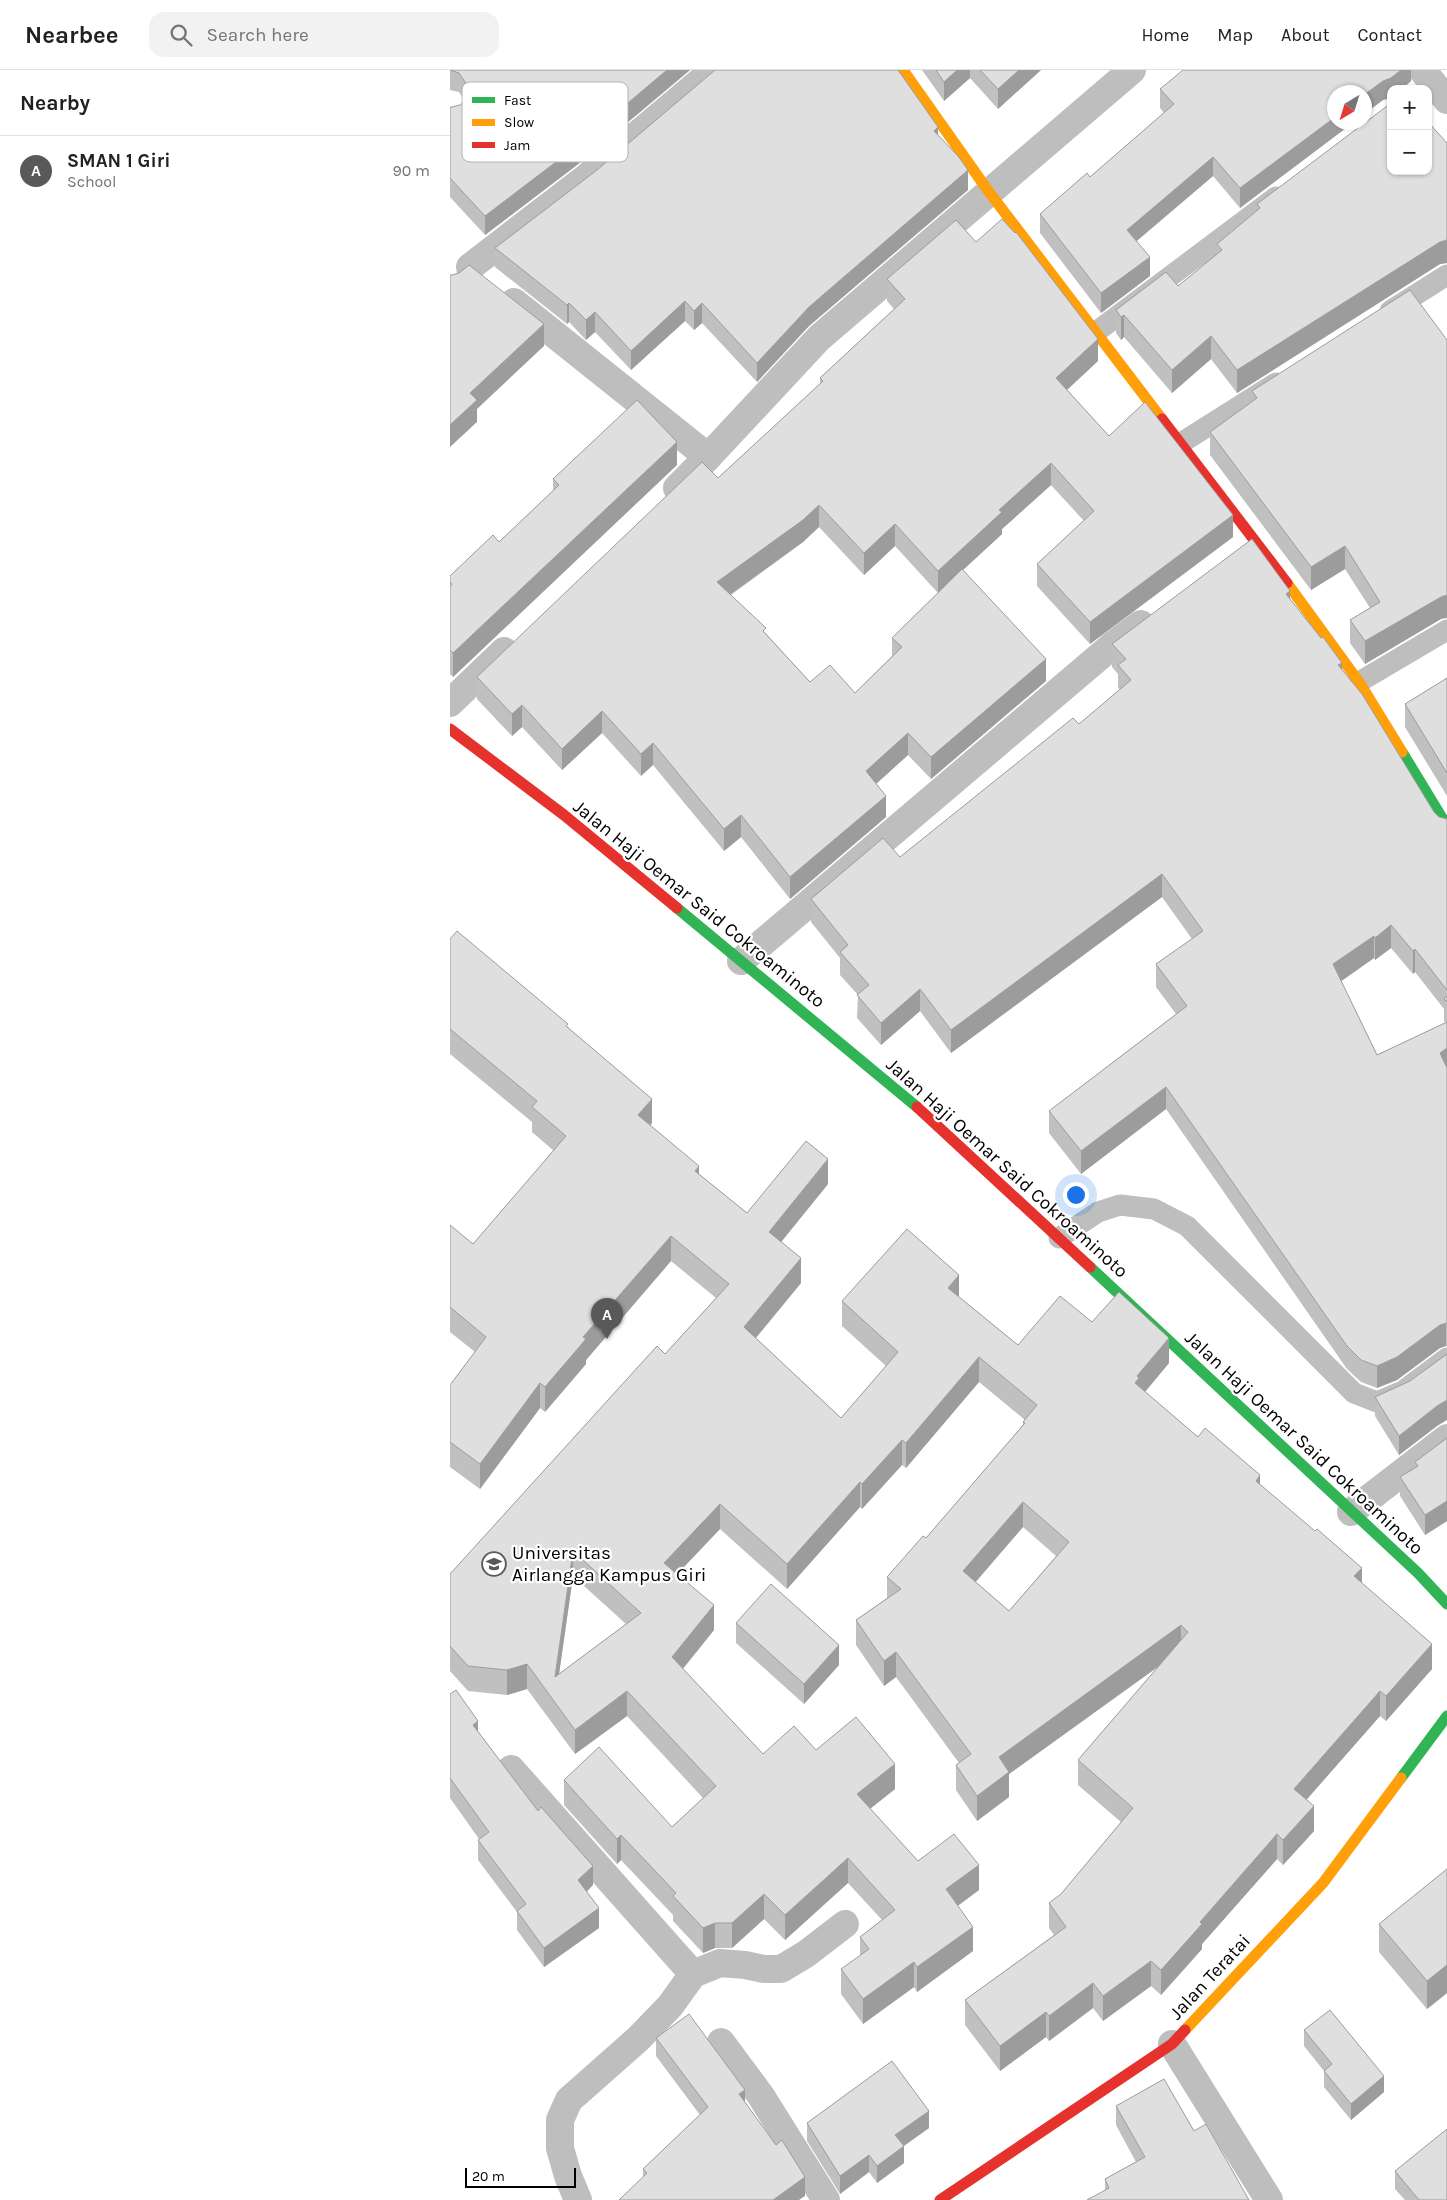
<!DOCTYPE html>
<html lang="en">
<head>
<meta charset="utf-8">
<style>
	body { margin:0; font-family:Karla,sans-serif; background:#f2f2f2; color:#202124 }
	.controls { position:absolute; right:15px; top:15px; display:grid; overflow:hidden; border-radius:10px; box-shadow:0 1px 4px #0004 }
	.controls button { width:45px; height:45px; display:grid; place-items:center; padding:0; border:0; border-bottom:1px solid #e0e0e0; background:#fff; color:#202124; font:25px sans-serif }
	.compass { position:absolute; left:877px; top:15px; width:45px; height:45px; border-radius:50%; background:#fff; box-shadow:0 1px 4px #0004; rotate:218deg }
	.scale { position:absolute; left:15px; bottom:12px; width:111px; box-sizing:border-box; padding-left:5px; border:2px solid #000; border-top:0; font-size:14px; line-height:18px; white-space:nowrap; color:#000; -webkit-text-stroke:4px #fff; paint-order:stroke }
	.you { position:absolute; left:625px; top:1124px; width:18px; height:18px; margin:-12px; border:4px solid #fff; border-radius:50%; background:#1a73e8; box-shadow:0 0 0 8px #1a73e833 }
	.badge { display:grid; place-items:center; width:32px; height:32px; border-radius:50%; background:#595959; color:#fff; font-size:16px; font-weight:700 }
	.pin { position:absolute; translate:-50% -41px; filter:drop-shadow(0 1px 2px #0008) }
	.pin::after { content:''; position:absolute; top:26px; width:18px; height:15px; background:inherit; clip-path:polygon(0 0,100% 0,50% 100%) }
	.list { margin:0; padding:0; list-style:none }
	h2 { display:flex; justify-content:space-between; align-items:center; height:65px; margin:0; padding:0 20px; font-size:21px }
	h2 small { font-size:16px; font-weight:400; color:#757577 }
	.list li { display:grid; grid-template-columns:32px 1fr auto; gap:15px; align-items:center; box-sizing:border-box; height:70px; padding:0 20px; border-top:1px solid #e0e0e0 }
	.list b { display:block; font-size:19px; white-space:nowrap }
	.list p { margin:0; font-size:16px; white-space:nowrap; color:#757577 }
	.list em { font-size:16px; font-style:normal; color:#757577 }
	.icon { flex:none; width:28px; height:28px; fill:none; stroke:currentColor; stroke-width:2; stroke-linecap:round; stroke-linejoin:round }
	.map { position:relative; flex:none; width:997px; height:2130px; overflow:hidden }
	header { display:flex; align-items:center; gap:30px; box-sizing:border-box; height:70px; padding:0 25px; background:#fff; border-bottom:1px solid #e0e0e0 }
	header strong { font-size:24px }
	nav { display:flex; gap:28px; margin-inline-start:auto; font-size:18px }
	.search { width:350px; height:45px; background:#f2f2f2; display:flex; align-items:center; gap:12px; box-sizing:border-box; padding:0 18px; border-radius:15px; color:#757577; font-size:19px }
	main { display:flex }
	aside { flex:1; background:#fff }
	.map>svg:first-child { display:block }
</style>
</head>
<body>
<header>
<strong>Nearbee</strong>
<div class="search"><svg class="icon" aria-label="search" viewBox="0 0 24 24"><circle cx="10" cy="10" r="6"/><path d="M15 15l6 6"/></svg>Search here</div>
<nav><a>Home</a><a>Map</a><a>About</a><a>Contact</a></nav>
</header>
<main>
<aside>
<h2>Nearby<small></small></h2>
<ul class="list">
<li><span class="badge">A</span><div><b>SMAN 1 Giri</b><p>School</p></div><em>90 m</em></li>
</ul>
</aside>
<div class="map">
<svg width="997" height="2130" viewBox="0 0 997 2130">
	<rect width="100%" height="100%" fill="#fff"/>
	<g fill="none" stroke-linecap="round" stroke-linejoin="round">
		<g stroke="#bebebe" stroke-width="21">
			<polyline points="940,241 997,205"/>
			<polyline points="646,262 826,127"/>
			<polyline points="731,373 826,313"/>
			<polyline points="909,612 997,560"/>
			<polyline points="609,1168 648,1142 670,1135 704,1139 737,1156 904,1323 927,1332 953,1321 997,1288"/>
		</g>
		<g stroke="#bebebe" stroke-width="28">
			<polyline points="972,0 997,30"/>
			<polyline points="20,197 137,107 264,0"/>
			<polyline points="64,232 258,387"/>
			<polyline points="227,418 258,387 369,268 682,0"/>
			<polyline points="0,633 54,581"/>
			<polyline points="291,891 663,575 691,554"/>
			<polyline points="901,1442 997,1368"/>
			<polyline points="61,1699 243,1904"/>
			<polyline points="271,1972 311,2026 376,2130"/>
			<polyline points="722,1974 819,2130"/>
			<polyline points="128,2130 118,2106 110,2078 110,2050 119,2030 188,1969 220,1936 243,1904 270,1893 295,1895 314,1899 331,1899 356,1884 395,1854"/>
		</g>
		<g stroke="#30b455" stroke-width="11">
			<polyline points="952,682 997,756"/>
			<polyline points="227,838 467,1037"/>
			<polyline points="640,1197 968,1503 997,1534"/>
			<polyline points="951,1708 997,1646"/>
		</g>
		<g stroke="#ff9f0a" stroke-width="11">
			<polyline points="453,0 539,122 712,349"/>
			<polyline points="837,513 909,612 952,682"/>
			<polyline points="735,1960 873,1813 951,1708"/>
		</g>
		<g stroke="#e5322d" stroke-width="11">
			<polyline points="712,349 837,513"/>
			<polyline points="0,659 114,745 227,838"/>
			<polyline points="467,1037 640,1197"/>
			<polyline points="490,2130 722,1974 735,1960"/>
		</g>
	</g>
	<g fill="#c0c0c0" fill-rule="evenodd">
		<polygon points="0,0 240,0 127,95 35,165 0,127 0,37 2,37 10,35 15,31 9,22 0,20"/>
		<polygon points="472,0 591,0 548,39 520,8 494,31"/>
		<polygon points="961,0 961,11 952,19 941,19 933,30 790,138 763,106 687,171 700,206 651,243 590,163 590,144 640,107 714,43 710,38 710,19"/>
		<polygon points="488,65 518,120 359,256 307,312 252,253 244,260 235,251 181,300 145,262 136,270 119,252 117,254 45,197 45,178 147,100"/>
		<polygon points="997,73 997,193 990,194 787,323 761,289 722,323 674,267 671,270 666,263 666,240 728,216 767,184 767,174 807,140 807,134"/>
		<path d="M526 172 648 291 617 320 659 366 783 467 640 574 587 516V494L634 451 601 415 552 459V464L513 500 596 611 481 709 458 685 426 714 436 747 340 829 291 767 274 781 203 695 191 706 152 663 112 700 72 657 62 666 27 629V607L268 408 370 314V308L444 239 437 231V209ZM369 457 414 505 445 476 488 523 442 568V586L405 623 360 612 281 525 353 472Z"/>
		<polygon points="802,321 991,549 915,594 900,573 900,550 920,538 895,499 861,520 760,385 760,362 802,332"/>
		<polygon points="227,395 3,607 0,604 0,506 49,472 103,421 103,409"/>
		<path d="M840 529 892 599 984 742 989 747 997 749V1276L990 1278 947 1310 927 1318 911 1312 897 1299 716 1039 631 1104 599 1063V1041L726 944 706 917V894L742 869 712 827 501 983 470 941 431 975 407 948 408 925 390 905V888L361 852V829L450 787 629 654 670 620 668 617V604L662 597V574ZM941 878 963 904 965 902 994 939V951L996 953 927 985 891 911 924 888 925 890Z"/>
		<polygon points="997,608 997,726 955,657 955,634"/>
		<path d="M0 869 118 957 202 1053 200 1055 249 1104 297 1143 378 1114 331 1172 351 1213 306 1268 391 1348 436 1296 392 1256V1231L509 1227 568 1275 642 1252 719 1293 695 1322 748 1367 810 1415 912 1513 982 1599 936 1651 930 1646 856 1730 864 1761 833 1795 827 1789 752 1874V1879L711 1925 701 1916 653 1951 643 1938 599 1971 596 1967 550 2001 515 1955V1930L604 1865 599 1858V1833L611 1824 671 1752 628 1715V1690L708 1597 559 1704V1727L527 1751 506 1720V1695L509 1693 446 1607 434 1616 406 1575V1550L437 1528V1507L476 1468 573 1355V1352L575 1350 529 1312 456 1398 452 1395 412 1439 410 1437 337 1519 270 1459 227 1504 264 1560 233 1599 313 1684 366 1680 445 1719 420 1739 468 1791 529 1820 508 1836 523 1881 467 1922 464 1917 413 1954 391 1924V1899L410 1886V1867L432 1850 398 1813 335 1870 314 1849 282 1878H265L253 1883 223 1851V1845L171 1790 167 1794 114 1735V1710L222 1757 253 1728 177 1646 125 1684 77 1619 57 1625 18 1621 0 1601V1504L215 1284 266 1228 221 1191 136 1290V1294L95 1342 90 1338 30 1419 0 1397V1315L25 1282 0 1262V1155L23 1174 104 1081 82 1062V1052L0 984ZM573 1457 606 1486 559 1541 526 1512ZM123 1506 176 1554 109 1604Z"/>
		<polygon points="925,1327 987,1356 949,1385 925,1346"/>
		<polygon points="997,1368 997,1451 975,1465 950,1426 950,1407 965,1398 965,1392"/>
		<polygon points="286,1553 389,1595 354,1634 286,1573"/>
		<polygon points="0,1624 143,1815 137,1822 149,1858 94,1897 67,1860 67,1842 28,1790 28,1770 29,1769 0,1728"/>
		<polygon points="997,1799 997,1923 977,1939 929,1882 929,1854"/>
		<polygon points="854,1960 934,2022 901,2050 874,2017 874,2001 854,1976"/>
		<polygon points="206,1968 295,2032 355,2126 193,2107 193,2099 250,2045 206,1986"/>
		<polygon points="666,2036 744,2061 799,2130 655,2120 655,2109 686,2092 666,2055"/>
		<polygon points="357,2053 479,2058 454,2076 454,2093 427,2113 419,2102 390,2124 357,2071"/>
		<polygon points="945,2101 997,2130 955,2130 945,2119"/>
	</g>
	<g fill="#9c9c9c">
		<polygon points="217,0 240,0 127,95 35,165 35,146"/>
		<polygon points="507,0 520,0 520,8 494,31 494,12"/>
		<polygon points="569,0 591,0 548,39 548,19"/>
		<polygon points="951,0 961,0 961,11 952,19 941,19 941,28 933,30 914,44 914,25 933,11"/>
		<polygon points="884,48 884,52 904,52 790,138 790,118"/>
		<polygon points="488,57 488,77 484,61"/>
		<polygon points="763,87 763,106 677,179 677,160"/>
		<polygon points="518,100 518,120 359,256 307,312 307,293 359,237"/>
		<polygon points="997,170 997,193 990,194 787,323 787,300 990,172"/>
		<polygon points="700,187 700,206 651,243 651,223"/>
		<polygon points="235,231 235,251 181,300 181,281"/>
		<polygon points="119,233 119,252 117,254 117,235"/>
		<polygon points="252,233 252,253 244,260 244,241"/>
		<polygon points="145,242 145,262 136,270 136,250"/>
		<polygon points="674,245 674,267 671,270 671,247"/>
		<polygon points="94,254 94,276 27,339 27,352 0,377 0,355 20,323"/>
		<polygon points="761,266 761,289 722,323 722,300"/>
		<polygon points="648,269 648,291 606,330 606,308"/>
		<polygon points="227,372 227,395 3,607 3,583"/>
		<polygon points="601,393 601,415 552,459 552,464 488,523 488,501 549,440"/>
		<polygon points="369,435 369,457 353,472 267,534 267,512"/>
		<polygon points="783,445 783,467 640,574 640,552"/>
		<polygon points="445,454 445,476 414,505 414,483"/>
		<polygon points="895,476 895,499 861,520 861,497"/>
		<polygon points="840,521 840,544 836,524"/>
		<polygon points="997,525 997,548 991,549 915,594 915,571 991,527"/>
		<polygon points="596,589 596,611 481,709 481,687"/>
		<polygon points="892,593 892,615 888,595"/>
		<polygon points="72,635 72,657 62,666 62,644"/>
		<polygon points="152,641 152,663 112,700 112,679"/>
		<polygon points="458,663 458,685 416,723 416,701"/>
		<polygon points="203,673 203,695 191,706 191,684"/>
		<polygon points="436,726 436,747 340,829 340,807"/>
		<polygon points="291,745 291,767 274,781 274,759"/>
		<polygon points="712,804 712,827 501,983 501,960"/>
		<polygon points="941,855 941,878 925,890 925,868"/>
		<polygon points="924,866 924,888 883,917 883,894"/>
		<polygon points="965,879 965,902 963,904 963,881"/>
		<polygon points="470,919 470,941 431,975 431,953"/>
		<polygon points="997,978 997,1000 990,983"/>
		<polygon points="716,1017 716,1039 631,1104 631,1081"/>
		<polygon points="202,1029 202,1053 188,1070 188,1045"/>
		<polygon points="378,1089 378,1114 319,1187 319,1162"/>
		<polygon points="249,1096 249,1121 245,1101"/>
		<polygon points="221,1166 221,1191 136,1290 136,1294 95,1342 95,1317 133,1267"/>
		<polygon points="351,1188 351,1213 294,1282 294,1257"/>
		<polygon points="509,1205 509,1230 498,1218"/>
		<polygon points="996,1253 996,1276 990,1278 947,1310 927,1318 927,1296 990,1255"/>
		<polygon points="719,1268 719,1293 689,1329 685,1313 687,1306"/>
		<polygon points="529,1287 529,1312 456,1398 456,1373"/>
		<polygon points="90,1313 90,1338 30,1419 30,1394"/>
		<polygon points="997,1330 997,1350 987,1356 949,1385 949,1366 987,1336"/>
		<polygon points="452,1370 452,1395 412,1439 412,1414"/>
		<polygon points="810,1405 810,1430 806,1411"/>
		<polygon points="410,1412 410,1437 337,1519 337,1494"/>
		<polygon points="997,1431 997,1451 975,1465 975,1445"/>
		<polygon points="573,1432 573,1457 513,1526 513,1501"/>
		<polygon points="270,1434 270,1459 214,1518 214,1493"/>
		<polygon points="123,1481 123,1506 105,1632 105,1607"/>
		<polygon points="912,1498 912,1523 904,1506"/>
		<polygon points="264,1535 264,1560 222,1612 222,1587"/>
		<polygon points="731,1555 731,1580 559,1704 559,1727 527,1751 527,1726 549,1687"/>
		<polygon points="982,1574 982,1599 936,1651 936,1626"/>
		<polygon points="389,1575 389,1595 354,1634 354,1614"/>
		<polygon points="446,1582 446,1607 434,1616 434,1591"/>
		<polygon points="77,1594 77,1619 57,1625 57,1600"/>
		<polygon points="177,1621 177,1646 125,1684 125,1660"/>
		<polygon points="930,1621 930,1646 844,1744 844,1719"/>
		<polygon points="28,1651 28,1671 23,1655"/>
		<polygon points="445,1694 445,1719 407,1749 407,1724"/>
		<polygon points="864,1736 864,1761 833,1795 833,1770"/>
		<polygon points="827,1764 827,1789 752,1874 752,1879 711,1925 711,1900 750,1852"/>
		<polygon points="171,1765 171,1790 167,1794 167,1769"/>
		<polygon points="398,1788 398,1813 335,1870 335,1845"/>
		<polygon points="529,1795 529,1820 496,1844 496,1819"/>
		<polygon points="143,1796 143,1815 128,1829 128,1810"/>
		<polygon points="314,1824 314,1849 282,1878 282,1853"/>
		<polygon points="149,1838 149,1858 94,1897 94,1878"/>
		<polygon points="265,1853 265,1878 253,1883 253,1858"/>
		<polygon points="523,1857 523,1881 467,1922 467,1897"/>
		<polygon points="701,1891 701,1916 653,1951 653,1926"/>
		<polygon points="464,1892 464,1917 413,1954 413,1929"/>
		<polygon points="997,1895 997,1923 977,1939 977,1911"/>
		<polygon points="643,1913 643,1938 599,1971 599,1946"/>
		<polygon points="596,1942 596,1967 550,2001 550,1976"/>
		<polygon points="934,2006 934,2022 901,2050 901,2034"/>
		<polygon points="295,2020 295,2038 289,2024"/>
		<polygon points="479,2041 479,2058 445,2082 445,2065"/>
		<polygon points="454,2076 454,2093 427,2113 427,2096"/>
		<polygon points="419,2085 419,2102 390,2124 390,2106"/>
		<polygon points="355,2107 355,2126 349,2130 323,2130"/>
	</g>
	<g fill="#dfdfdf" stroke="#9c9c9c" fill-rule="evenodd">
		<polygon points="0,0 217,0 127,76 35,146 0,108 0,37 2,37 10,35 16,30 18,23 17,15 9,3"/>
		<polygon points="265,0 448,0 488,57 484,61 508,86 518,100 359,237 307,293 252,233 244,241 235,231 181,281 145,242 136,250 119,233 117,235 45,178 147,100"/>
		<polygon points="486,0 507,0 494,12"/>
		<polygon points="530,0 569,0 548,19"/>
		<polygon points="733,0 951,0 941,8 933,11 914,25 914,22 884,22 884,48 790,118 763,87 677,160 700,187 651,223 590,144 637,103 640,107 724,34 710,19"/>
		<polygon points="941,33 941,101 978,101 978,52 997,73 997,170 990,172 787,300 761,266 722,300 674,245 671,247 666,240 716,202 728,216 772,180 767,174 810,138 807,134"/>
		<polygon points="552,149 565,163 566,162 648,269 606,308 659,366 695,332 783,445 640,552 587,494 644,441 601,393 549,440 552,442 488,501 445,454 414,483 369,435 353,450 267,512 316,558 313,561 360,612 380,595 405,623 452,577 442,568 512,499 596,589 481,687 458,663 416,701 436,726 340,807 291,745 274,759 203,673 191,684 152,641 112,679 72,635 62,644 27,607 252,392 268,408 373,311 370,308 455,229 437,209 506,150 526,172"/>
		<polygon points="19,195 94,254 20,323 27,330 0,355 0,205 2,205 9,203"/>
		<polygon points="960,220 997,270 997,525 991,527 915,571 900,550 930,532 895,476 861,497 760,362 807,328 802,321"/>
		<polygon points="187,330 227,372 3,583 0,580 0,517 2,514 0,512 0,506 43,465 49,472 109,415 103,409"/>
		<polygon points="802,469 840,521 836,524 871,568 873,567 892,593 888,595 912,624 984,742 989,747 997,749 997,920 965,879 963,881 941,855 925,868 924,866 883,894 927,985 997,952 997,978 990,983 997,998 997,1253 990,1255 947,1287 927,1296 911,1290 897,1276 716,1017 631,1081 599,1041 737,936 706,894 753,861 712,804 501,960 470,919 431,953 407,925 419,915 390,882 398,875 361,829 433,768 450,787 623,648 629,654 681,610 668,595 676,589 662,574"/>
		<polygon points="997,608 997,703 955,634"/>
		<path d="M7 861 118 954 116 956 202 1029 188 1045 249 1096 245 1101 297 1143 356 1071 378 1089 319 1162 351 1188 294 1257 391 1348 448 1282 392 1231 457 1159 509 1205 498 1218 568 1275 610 1226 642 1252 669 1222 719 1268 687 1306 689 1308 685 1313 748 1367 755 1358 810 1405 806 1411 865 1461 867 1459 912 1498 904 1506 982 1574 936 1626 930 1621 844 1719 864 1736 833 1770 827 1764 750 1852 752 1854 711 1900 701 1891 653 1926 643 1913 599 1946 596 1942 550 1976 515 1930 616 1857 599 1833 611 1824 683 1738 628 1690 738 1562 731 1555 549 1687 559 1702 527 1726 506 1695 521 1684 446 1582 434 1591 406 1550 451 1519 437 1507 473 1466 476 1468 575 1353 573 1352 587 1335 529 1287 456 1373 452 1370 412 1414 410 1412 337 1494 270 1434 214 1493 264 1535 222 1587 313 1684 344 1656 366 1680 406 1647 445 1694 407 1724 468 1791 504 1764 529 1795 496 1819 523 1857 467 1897 464 1892 413 1929 391 1899 419 1879 410 1867 445 1840 398 1788 335 1845 314 1824 282 1853H265L253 1858 223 1826 226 1823 171 1765 167 1769 114 1710 149 1677 222 1757 266 1716 177 1621 125 1660 77 1594 57 1600 18 1596 0 1576V1504L207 1276 215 1284 279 1214 221 1166 133 1267 136 1269 95 1317 90 1313 30 1394 0 1372V1315L36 1267 0 1237V1155L23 1174 116 1066 82 1037 87 1031 0 959V869ZM573 1432 619 1472 559 1541 513 1501ZM123 1481 191 1543 105 1607Z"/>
		<polygon points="997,926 997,932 994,929"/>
		<polygon points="997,1284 997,1330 987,1336 949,1366 925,1327 960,1311"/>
		<polygon points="997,1368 997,1431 975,1445 950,1407 968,1396 965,1392"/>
		<polygon points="321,1514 389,1575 354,1614 286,1553"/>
		<polygon points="6,1620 28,1651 23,1655 88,1741 91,1737 143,1796 128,1810 149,1838 94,1878 67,1841 76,1834 28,1770 39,1762 0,1708 0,1624"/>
		<polygon points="997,1799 997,1895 977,1911 929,1854"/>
		<polygon points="880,1940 934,2006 901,2034 874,2001 882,1994 854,1960"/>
		<polygon points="239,1944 295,2020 289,2024 326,2075 332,2070 355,2107 323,2130 169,2130 197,2103 193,2099 258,2037 206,1968"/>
		<polygon points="442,1991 479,2041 445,2065 454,2076 427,2096 419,2085 390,2106 357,2053"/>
		<polygon points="714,2009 744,2061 756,2054 799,2130 637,2130 659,2118 655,2109 695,2087 666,2036"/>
		<polygon points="997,2059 997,2130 969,2130 945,2101"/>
	</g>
	<defs>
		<g id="university-ring" transform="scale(1.25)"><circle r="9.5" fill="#fff" stroke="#595959" stroke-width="1.5"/><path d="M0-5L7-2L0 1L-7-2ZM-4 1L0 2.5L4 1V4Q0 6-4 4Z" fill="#595959"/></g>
	</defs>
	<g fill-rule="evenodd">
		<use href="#university-ring" x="44" y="1494"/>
	</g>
	<g text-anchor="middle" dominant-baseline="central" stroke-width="4.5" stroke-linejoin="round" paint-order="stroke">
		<g font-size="19" fill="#000" stroke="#fff">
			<text transform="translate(249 834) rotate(39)">Jalan Haji Oemar Said Cokroaminoto</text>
			<text transform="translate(557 1098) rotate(42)">Jalan Haji Oemar Said Cokroaminoto</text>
			<text transform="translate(854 1373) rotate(43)">Jalan Haji Oemar Said Cokroaminoto</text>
			<text transform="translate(760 1907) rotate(-47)">Jalan Teratai</text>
		</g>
		<g font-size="19" fill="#000" stroke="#fff" text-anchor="start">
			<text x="62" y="1483">Universitas<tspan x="62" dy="22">Airlangga Kampus Giri</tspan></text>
		</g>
	</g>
	<rect x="12" y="12" width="166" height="80" rx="8" fill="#fff" stroke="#b2b2b2" stroke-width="1"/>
	<rect x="22" y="27" width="23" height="6" fill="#30b455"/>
	<rect x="22" y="49" width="23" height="7" fill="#ff9f0a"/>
	<rect x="22" y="72" width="23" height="6" fill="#e5322d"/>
	<g font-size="14" fill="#000">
		<text x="54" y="35">Fast</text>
		<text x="54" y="57">Slow</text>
		<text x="54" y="80">Jam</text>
	</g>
</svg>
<div class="controls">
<button>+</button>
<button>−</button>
</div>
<svg class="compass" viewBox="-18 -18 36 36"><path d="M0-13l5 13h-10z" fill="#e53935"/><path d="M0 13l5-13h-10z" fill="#757577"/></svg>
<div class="scale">20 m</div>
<div class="you"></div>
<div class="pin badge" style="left:157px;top:1269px">A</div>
</div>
</main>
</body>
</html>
